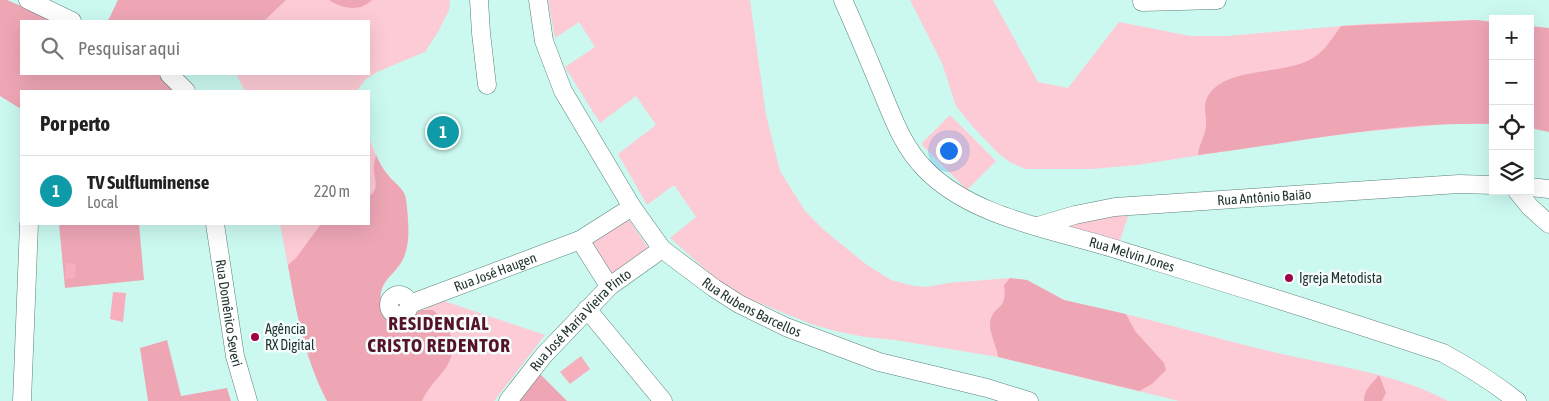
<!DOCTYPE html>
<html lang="pt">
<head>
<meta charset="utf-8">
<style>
	body { margin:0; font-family:"Asap Condensed",sans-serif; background:#f2f2f2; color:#222 }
	.controls { position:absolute; right:15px; top:15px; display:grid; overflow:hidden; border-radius:0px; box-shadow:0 5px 20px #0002 }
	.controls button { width:45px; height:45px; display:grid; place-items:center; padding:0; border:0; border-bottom:1px solid #e0e0e0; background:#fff; color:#222; font:25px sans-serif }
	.you { position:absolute; left:948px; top:150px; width:18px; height:18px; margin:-12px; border:4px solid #fff; border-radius:50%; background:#1a73e8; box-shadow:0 0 0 8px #1a73e833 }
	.badge { display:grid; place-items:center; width:32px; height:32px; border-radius:50%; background:#1a73e8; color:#fff; font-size:16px; font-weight:700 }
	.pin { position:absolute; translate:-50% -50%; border:2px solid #fff; box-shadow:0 1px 5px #0006 }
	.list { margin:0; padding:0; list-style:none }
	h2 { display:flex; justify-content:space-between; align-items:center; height:65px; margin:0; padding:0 20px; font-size:21px }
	h2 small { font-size:16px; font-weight:400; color:#767676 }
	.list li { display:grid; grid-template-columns:32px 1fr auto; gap:15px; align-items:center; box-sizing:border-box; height:70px; padding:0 20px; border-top:1px solid #e0e0e0 }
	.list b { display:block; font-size:19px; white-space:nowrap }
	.list p { margin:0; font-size:16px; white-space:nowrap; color:#767676 }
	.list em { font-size:16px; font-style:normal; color:#767676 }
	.icon { flex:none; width:28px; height:28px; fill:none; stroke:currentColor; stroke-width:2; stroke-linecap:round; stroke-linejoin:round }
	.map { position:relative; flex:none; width:1549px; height:401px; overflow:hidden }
	.search { position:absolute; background:#fff; box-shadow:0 5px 20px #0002; left:20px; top:20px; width:350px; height:55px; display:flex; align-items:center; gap:12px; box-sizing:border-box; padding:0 18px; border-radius:0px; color:#767676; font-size:19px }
	.panel { position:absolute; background:#fff; box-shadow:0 5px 20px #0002; left:20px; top:90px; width:350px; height:135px; border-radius:0px }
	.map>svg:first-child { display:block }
</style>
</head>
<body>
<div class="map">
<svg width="1549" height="401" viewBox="0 0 1549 401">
	<rect width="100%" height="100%" fill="#cbf9f0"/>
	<g fill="#fdcbd5">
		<polygon points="118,0 450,0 449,10 438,32 425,52 377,72 366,79 358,89 358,91 245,91 236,74 369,74 369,21 108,21"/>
		<path d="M548 0H750L766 115 780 171 805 211 824 230 867 265 891 280 914 286 927 287 948 283 1010 278 1027 280 1064 300 1074 303C1143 316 1209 337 1277 353 1334 366 1396 373 1448 401H1179L998 357 895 340 865 337 835 331 811 324 742 296 723 285 670 238 696 217 674 185 647 205 618 154 656 125 636 96 600 123 565 67 595 47 579 22 555 38Z"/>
		<polygon points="910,0 993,0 1038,82 1068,88 1119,22 1190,36 1227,36 1365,24 1476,20 1493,22 1493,124 1448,124 1361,132 1311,138 1137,165 1092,169 1026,169 1011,163 999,154 973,127 956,106 942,63"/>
		<polygon points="950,115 996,161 967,190 921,144"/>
		<path d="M369 138C374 151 379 165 388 176 394 183 402 188 405 196 407 201 409 236 408 242 402 274 365 284 388 317 404 327 426 307 441 300L545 335 494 401H327C299 346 292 284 280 224H369Z"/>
		<polygon points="1130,210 1119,244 1049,226"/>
		<polygon points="627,217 651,252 612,280 587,245"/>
	</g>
	<g fill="#eea6b5">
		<polygon points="0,0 7,0 56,21 21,21 21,74 160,74 178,91 21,91 21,109 0,96"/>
		<polygon points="118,0 286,0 264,21 108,21"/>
		<path d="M329 0H372C360 12 342 9 329 0Z"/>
		<path d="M1476 20 1493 22V124C1393 121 1296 143 1198 155 1199 144 1205 136 1206 126 1207 116 1202 106 1208 96 1225 66 1284 76 1313 58 1325 51 1333 37 1341 26Z"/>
		<polygon points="1530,26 1549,28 1549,132 1530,128"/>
		<path d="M376 155C379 162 383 169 388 175 393 182 405 189 406 199 408 217 411 240 404 257 395 278 372 282 384 311 387 318 391 320 398 321L422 310H433C449 324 460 345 447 366 439 378 428 387 422 401H327C305 359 296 312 288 265L296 258 321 224H369V196C379 190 375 181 374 171 373 166 375 160 376 155Z"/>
		<polygon points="59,224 139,224 144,280 65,288"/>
		<path d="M1010 278 1027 280 1064 300 1126 314 1135 331 1164 363 1166 370 1152 384 1139 391 998 357C997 347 989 332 990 323 993 303 1008 313 1004 285Z"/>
		<polygon points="167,340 181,396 227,388 231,401 148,401 140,348"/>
		<polygon points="538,372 567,401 513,401"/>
		<path d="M1379 375C1380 377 1385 390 1386 393L1382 401H1364C1363 390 1373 383 1379 375Z"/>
	</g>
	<g fill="#f7aebd">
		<polygon points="66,263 76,264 75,278 65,279"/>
		<polygon points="113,292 126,293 123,322 110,319"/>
		<polygon points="581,356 590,369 570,384 560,372"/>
	</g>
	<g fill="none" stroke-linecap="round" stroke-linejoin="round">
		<g stroke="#58827a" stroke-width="19">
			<g id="minor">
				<polyline points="28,0 72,21"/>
				<polyline points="479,0 481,33 487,85"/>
				<path id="s1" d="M538 0 544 41 563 91 632 207 662 249 714 288 739 304 786 327 879 362 987 388 1029 401"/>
				<path id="s2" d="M843 0C857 31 870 63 883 94 894 121 904 148 925 169 973 219 1058 230 1122 251 1229 284 1337 317 1443 353 1469 367 1493 382 1517 401"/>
				<polyline points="1142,2 1217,0"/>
				<polyline points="169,74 186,91"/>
				<polyline points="1530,187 1549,189"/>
				<polyline points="1517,191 1530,207 1549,224"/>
				<path id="s3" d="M215 224 235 356 248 401"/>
				<path id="s4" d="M1038 226 1075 215 1115 207 1459 184 1493 185"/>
				<polyline points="580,240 609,286"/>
				<circle cx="399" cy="305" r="10"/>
				<path id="s5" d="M410 304 580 240 632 207"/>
				<polyline points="587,309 663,401"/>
				<polyline points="22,401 29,224"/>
				<path id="s6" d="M508 401 544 355 610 286 662 249"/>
			</g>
		</g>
		<use href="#minor" stroke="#fff" stroke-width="18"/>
	</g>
	<g fill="#9f0347" stroke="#f4fdfb" stroke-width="2">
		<circle cx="1289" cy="278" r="5"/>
		<circle cx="255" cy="337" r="5"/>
	</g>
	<g text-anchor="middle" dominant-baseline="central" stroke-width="5" stroke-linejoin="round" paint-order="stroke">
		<g font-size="14" fill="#1f312e" stroke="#f4fdfb">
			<text stroke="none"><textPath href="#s4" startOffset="229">Rua Antônio Baião</textPath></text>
			<text stroke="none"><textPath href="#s2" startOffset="415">Rua Melvin Jones</textPath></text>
			<text stroke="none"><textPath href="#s5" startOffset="91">Rua José Haugen</textPath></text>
			<text stroke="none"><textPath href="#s1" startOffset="389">Rua Rubens Barcellos</textPath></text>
			<text stroke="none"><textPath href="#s3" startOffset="90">Rua Domênico Severi</textPath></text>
			<text stroke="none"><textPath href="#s6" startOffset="109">Rua José Maria Vieira Pinto</textPath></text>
		</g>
		<g font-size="14" fill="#1f312e" stroke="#f4fdfb" text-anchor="start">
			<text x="1299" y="278">Igreja Metodista</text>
			<text x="265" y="329">Agência<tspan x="265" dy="16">RX Digital</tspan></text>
		</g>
		<g font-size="19" font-weight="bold" letter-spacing="1" fill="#561228" stroke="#f4fdfb">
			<text x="439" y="323">RESIDENCIAL<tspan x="439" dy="22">CRISTO REDENTOR</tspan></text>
		</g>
	</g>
</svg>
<div class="controls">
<button>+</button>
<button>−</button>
<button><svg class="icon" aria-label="locate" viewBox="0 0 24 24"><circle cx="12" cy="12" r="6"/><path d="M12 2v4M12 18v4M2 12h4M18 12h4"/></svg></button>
<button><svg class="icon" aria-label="layers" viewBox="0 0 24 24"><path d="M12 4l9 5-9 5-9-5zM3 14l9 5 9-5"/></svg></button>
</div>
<div class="you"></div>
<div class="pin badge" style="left:443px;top:132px;background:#0f9aa8">1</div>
<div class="search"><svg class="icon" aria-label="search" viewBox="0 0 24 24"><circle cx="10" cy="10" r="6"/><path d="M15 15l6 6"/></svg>Pesquisar aqui</div>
<section class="panel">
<h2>Por perto<small></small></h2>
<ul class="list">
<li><span class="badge" style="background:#0f9aa8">1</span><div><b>TV Sulfluminense</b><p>Local</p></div><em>220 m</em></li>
</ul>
</section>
</div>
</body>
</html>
